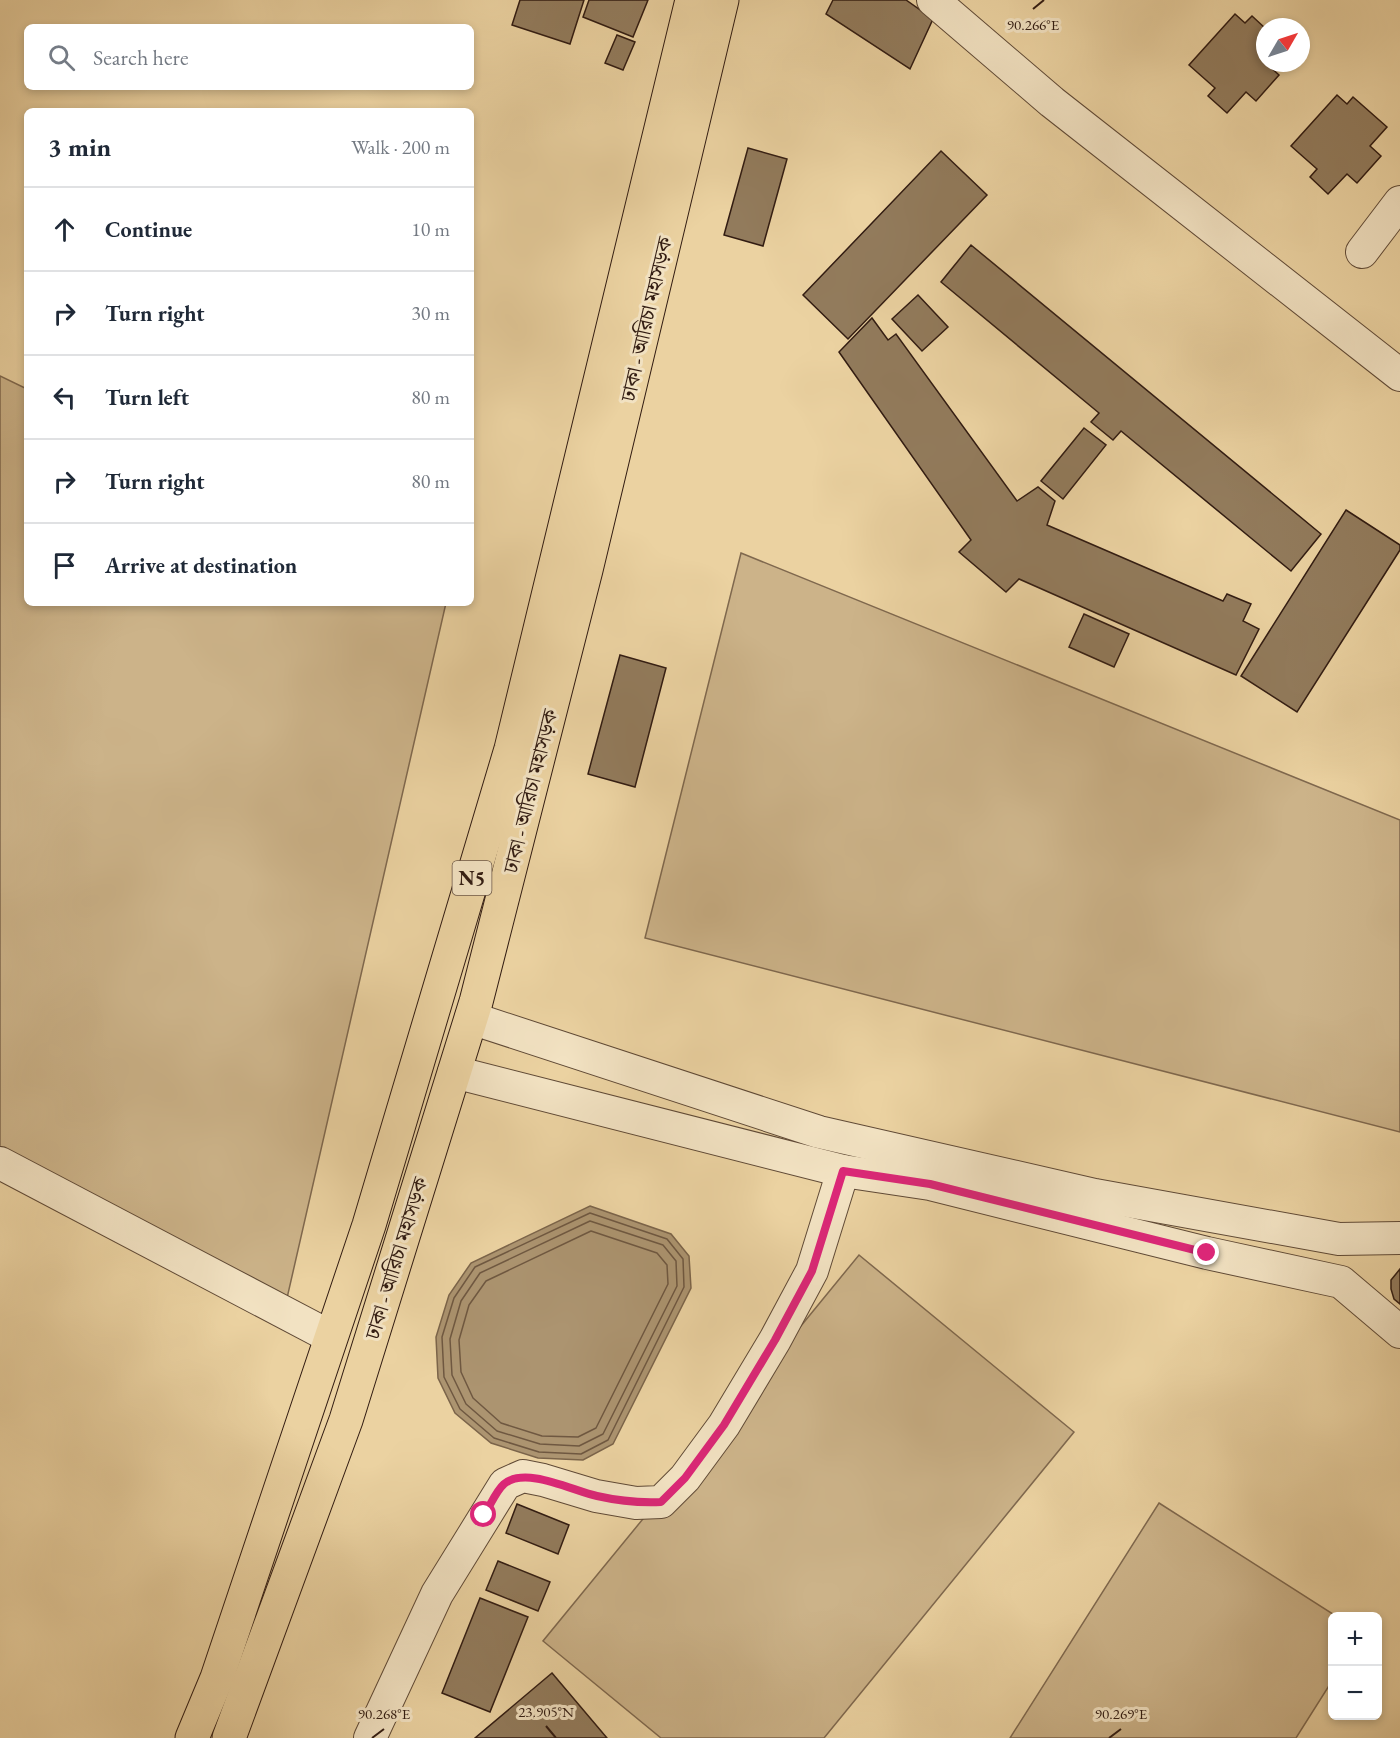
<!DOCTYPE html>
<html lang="en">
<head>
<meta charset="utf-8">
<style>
	body { margin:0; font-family:"EB Garamond","Noto Serif Bengali",serif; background:#f2f2f3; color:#1f2937 }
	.controls { position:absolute; right:18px; bottom:18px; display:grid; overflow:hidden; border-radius:9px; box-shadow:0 3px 9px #0003 }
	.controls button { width:54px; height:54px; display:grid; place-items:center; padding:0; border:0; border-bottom:2px solid #e0e1e3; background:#fff; color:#1f2937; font:30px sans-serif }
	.compass { position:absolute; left:1256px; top:18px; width:54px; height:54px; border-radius:50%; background:#fff; box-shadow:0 3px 9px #0003; rotate:51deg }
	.stop { position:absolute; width:18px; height:18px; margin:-14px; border:4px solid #db2777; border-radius:50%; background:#fff }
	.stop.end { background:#db2777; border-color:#fff; box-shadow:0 2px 6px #0008 }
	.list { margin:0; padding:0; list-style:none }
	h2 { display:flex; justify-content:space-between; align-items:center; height:78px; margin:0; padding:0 24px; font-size:26px }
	h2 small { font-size:20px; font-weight:400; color:#747a83 }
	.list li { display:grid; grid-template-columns:39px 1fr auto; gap:18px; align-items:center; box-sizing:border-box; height:84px; padding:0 24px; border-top:2px solid #e0e1e3 }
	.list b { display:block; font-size:22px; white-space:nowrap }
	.list em { font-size:20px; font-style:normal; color:#747a83 }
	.icon { flex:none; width:33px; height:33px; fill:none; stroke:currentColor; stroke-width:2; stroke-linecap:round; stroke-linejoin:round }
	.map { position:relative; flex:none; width:1400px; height:1738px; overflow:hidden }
	.search { position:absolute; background:#fff; box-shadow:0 3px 9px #0003; left:24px; top:24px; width:450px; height:66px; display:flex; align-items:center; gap:15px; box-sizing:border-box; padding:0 21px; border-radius:9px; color:#747a83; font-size:22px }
	.panel { position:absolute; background:#fff; box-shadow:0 3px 9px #0003; left:24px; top:108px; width:450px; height:498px; border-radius:9px }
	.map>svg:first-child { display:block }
</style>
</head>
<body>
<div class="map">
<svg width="1400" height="1738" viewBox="0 0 1400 1738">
	<rect width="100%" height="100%" fill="#ebd2a1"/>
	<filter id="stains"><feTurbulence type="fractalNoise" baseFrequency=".00333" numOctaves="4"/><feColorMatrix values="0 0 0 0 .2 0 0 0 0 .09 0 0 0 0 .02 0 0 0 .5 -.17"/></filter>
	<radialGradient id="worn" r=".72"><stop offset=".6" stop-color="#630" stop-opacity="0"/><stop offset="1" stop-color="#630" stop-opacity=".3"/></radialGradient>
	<g fill="#ccb389" stroke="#7f684e" stroke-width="1.5">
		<polygon points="0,376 27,389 27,603 446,603 282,1320 0,1172"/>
		<polygon points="741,553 1400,820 1400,1132 645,938"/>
		<polygon points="859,1255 1074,1432 824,1738 661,1738 543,1641"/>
		<polygon points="1159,1503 1336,1616 1332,1616 1332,1681 1296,1738 1010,1738"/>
	</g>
	<polygon fill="#ac9470" stroke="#7b644a" stroke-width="1.5" points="590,1206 671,1234 689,1256 691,1288 613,1444 583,1460 538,1458 491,1443 455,1413 438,1378 436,1337 449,1295 471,1263"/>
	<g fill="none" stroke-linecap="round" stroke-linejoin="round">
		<g stroke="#6f5841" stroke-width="1.5">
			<polygon points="590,1213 667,1239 683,1259 684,1287 608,1440 581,1454 539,1452 494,1438 460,1409 444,1377 442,1337 454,1298 475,1267"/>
			<polygon points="590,1221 663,1245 676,1261 677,1286 603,1434 579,1446 540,1444 497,1431 466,1404 452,1375 450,1339 461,1301 480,1273"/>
			<polygon points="591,1231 657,1253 667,1265 668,1284 596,1428 578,1437 542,1436 501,1423 473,1398 461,1372 459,1340 469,1305 486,1281"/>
		</g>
	</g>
	<g fill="#927b5c" stroke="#321c12" stroke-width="1.5">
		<polygon points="520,0 584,0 570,44 512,25"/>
		<polygon points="589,0 648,0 633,37 583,17"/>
		<polygon points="833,0 906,0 933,19 910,69 826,14"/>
		<polygon points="1235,14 1245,23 1252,16 1265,28 1265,63 1270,63 1268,65 1279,75 1256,101 1246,92 1227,113 1208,96 1215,88 1189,65"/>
		<polygon points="617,35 635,42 623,70 605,63"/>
		<polygon points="1337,95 1347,104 1353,97 1387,127 1370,146 1381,156 1357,183 1347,174 1328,194 1310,177 1317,169 1291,146"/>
		<polygon points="748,148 787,159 763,246 724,235"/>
		<polygon points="941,151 987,195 848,339 803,295"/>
		<polygon points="971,245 1321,534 1291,571 1121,431 1113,440 1091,422 1099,413 941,282"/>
		<polygon points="918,295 948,327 922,351 892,319"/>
		<polygon points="872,318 888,340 896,334 1017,501 1038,487 1055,501 1047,525 1223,601 1227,594 1251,604 1243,621 1259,629 1236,675 1019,579 1006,592 959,552 971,540 839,352"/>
		<polygon points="1084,428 1106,445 1063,499 1041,481"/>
		<polygon points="1346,510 1400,545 1400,550 1297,712 1241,676"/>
		<polygon points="1084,614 1129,634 1114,667 1069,647"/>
		<polygon points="620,655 666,668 635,787 588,774"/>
		<polygon points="1400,1269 1400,1304 1394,1299 1391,1289 1391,1280"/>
		<polygon points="517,1504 569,1525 558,1554 506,1533"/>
		<polygon points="498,1561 550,1582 538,1611 486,1590"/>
		<polygon points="480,1598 528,1617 490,1712 442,1693"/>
		<polygon points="552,1673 607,1738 475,1738"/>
	</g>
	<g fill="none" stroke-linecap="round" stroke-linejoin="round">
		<g stroke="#604a36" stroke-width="34">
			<g id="minor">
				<polyline points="933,0 1052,102 1400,375"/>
				<polyline points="1362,252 1400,202"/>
				<polyline points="471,1018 819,1132 1095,1195 1339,1239 1400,1238"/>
				<polyline points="454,1072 843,1171 930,1184 1207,1253 1341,1282 1400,1332"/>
				<polyline points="0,1163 331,1337"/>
				<polyline points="370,1738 437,1594 505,1484 523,1476 543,1480 596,1496 636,1503 661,1502 685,1478 724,1425 775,1340 812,1271 843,1171"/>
			</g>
		</g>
		<g stroke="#321c12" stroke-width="35">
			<g id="highway">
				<polyline points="192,1738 217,1678 369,1225 511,749 692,0"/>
				<polyline points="229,1738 346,1420 476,1002 586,570 722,0"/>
			</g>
		</g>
		<use href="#minor" stroke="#f2e2c2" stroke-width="32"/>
		<use href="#highway" stroke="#ebd2a1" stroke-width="33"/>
	</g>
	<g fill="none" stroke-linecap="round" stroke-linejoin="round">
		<path stroke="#db2777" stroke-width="8" d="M484 1515C490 1506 496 1491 504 1484 526 1466 573 1491 597 1496 619 1501 639 1503 661 1502L685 1478 724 1425 775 1340 812 1271 843 1171 930 1184 1207 1253"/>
	</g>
	<path fill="none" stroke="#321c12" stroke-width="2" d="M1033 9 1044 0M546 1726 556 1738M372 1738 384 1729M1109 1738 1121 1729"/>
	<g text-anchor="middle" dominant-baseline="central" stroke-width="6" stroke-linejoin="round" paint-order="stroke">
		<rect fill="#f2e2c2" stroke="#6c5747" stroke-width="1.5" x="452.5" y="861" width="39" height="34" rx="4.5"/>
		<g font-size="20" font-weight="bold" fill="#321c12">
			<text x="472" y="878">N5</text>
		</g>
		<g font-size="21" fill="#321c12" stroke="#f2e2c2">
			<text transform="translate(646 319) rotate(-77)">ঢাকা - আরিচা মহাসড়ক</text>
			<text transform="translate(530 791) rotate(-76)">ঢাকা - আরিচা মহাসড়ক</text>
			<text transform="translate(396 1258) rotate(-73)">ঢাকা - আরিচা মহাসড়ক</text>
		</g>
	</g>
	<g font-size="15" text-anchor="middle" fill="#321c12" stroke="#f2e2c2" stroke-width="6" stroke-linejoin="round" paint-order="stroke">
		<text x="1033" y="30">90.266°E</text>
		<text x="546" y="1717">23.905°N</text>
		<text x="384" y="1719">90.268°E</text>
		<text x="1121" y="1719">90.269°E</text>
	</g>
	<rect width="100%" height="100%" filter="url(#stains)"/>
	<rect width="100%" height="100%" fill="url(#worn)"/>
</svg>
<div class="controls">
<button>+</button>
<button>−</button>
</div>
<svg class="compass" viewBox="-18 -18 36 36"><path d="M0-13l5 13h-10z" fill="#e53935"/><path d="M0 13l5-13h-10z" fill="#747a83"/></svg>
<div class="stop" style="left:484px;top:1515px"></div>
<div class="stop end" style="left:1207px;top:1253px"></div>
<div class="search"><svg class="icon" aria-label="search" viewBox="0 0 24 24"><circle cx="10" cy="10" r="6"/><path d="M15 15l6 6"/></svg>Search here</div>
<section class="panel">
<h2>3 min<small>Walk · 200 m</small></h2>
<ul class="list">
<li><svg class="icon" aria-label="ahead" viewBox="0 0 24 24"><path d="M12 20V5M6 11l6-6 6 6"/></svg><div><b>Continue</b></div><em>10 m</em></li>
<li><svg class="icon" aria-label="right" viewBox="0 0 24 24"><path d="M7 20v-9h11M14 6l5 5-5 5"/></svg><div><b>Turn right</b></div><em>30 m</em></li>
<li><svg class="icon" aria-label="left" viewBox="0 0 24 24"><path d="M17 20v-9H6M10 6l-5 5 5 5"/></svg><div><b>Turn left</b></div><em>80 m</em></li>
<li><svg class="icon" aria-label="right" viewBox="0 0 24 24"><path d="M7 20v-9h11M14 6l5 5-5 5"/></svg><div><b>Turn right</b></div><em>80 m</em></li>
<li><svg class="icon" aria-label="arrive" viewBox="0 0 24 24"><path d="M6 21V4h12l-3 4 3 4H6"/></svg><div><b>Arrive at destination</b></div></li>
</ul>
</section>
</div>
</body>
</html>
